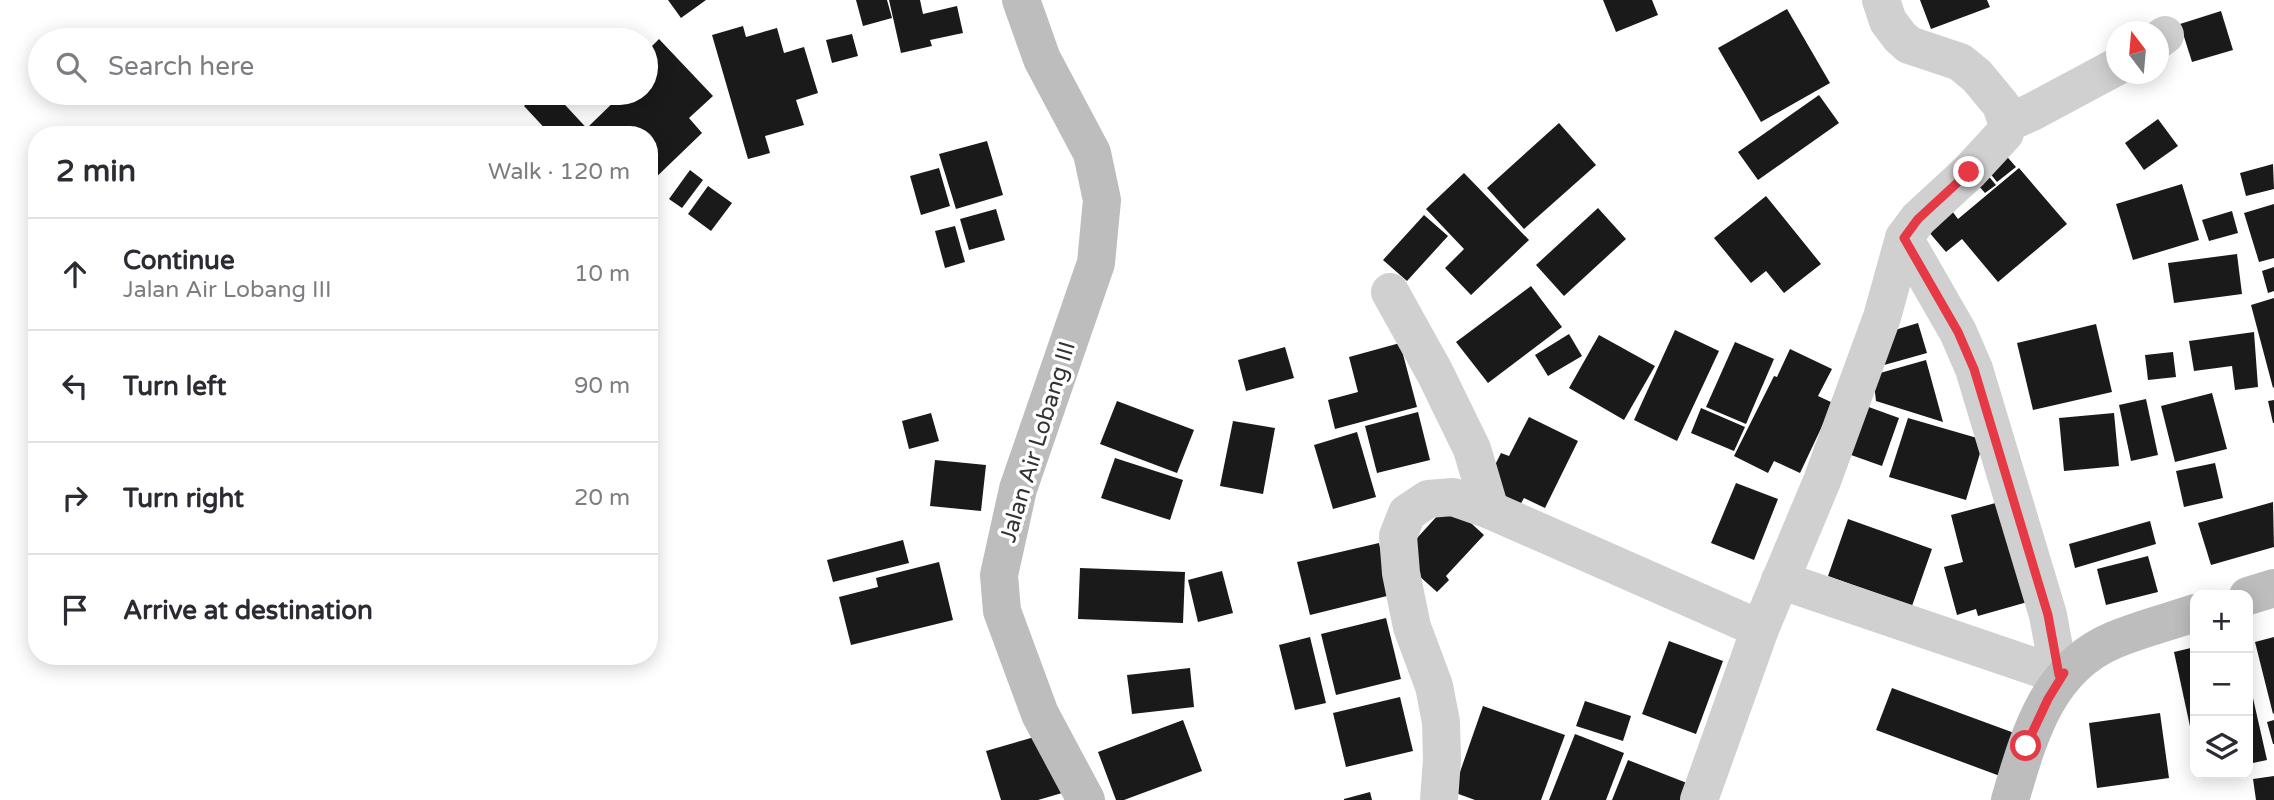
<!DOCTYPE html>
<html lang="en">
<head>
<meta charset="utf-8">
<style>
	body { margin:0; font-family:"Varela Round",sans-serif; background:#f7f7f7; color:#2b2b33 }
	.controls { position:absolute; right:21px; bottom:21px; display:grid; overflow:hidden; border-radius:14px; box-shadow:0 4px 18px #0003 }
	.controls button { width:63px; height:63px; display:grid; place-items:center; padding:0; border:0; border-bottom:2px solid #e1e1e2; background:#fff; color:#2b2b33; font:35px sans-serif }
	.compass { position:absolute; left:2106px; top:21px; width:63px; height:63px; border-radius:50%; background:#fff; box-shadow:0 4px 18px #0003; rotate:344deg }
	.stop { position:absolute; width:21px; height:21px; margin:-16px; border:5px solid #e63946; border-radius:50%; background:#fff }
	.stop.end { background:#e63946; border-color:#fff; box-shadow:0 2px 7px #0008 }
	.list { margin:0; padding:0; list-style:none }
	h2 { display:flex; justify-content:space-between; align-items:center; height:91px; margin:0; padding:0 28px; font-size:30px }
	h2 small { font-size:23px; font-weight:400; color:#7c7c81 }
	.list li { display:grid; grid-template-columns:46px 1fr auto; gap:21px; align-items:center; box-sizing:border-box; height:112px; padding:0 28px; border-top:2px solid #e1e1e2 }
	.list b { display:block; font-size:26px; white-space:nowrap }
	.list p { margin:0; font-size:23px; white-space:nowrap; color:#7c7c81 }
	.list em { font-size:23px; font-style:normal; color:#7c7c81 }
	.icon { flex:none; width:38px; height:38px; fill:none; stroke:currentColor; stroke-width:2; stroke-linecap:round; stroke-linejoin:round }
	.map { position:relative; flex:none; width:2274px; height:800px; overflow:hidden }
	.search { position:absolute; background:#fff; box-shadow:0 4px 18px #0003; left:28px; top:28px; width:630px; height:77px; display:flex; align-items:center; gap:18px; box-sizing:border-box; padding:0 24px; border-radius:38px; color:#7c7c81; font-size:26px }
	.panel { position:absolute; background:#fff; box-shadow:0 4px 18px #0003; left:28px; top:126px; width:630px; height:539px; border-radius:28px }
	.map>svg:first-child { display:block }
</style>
</head>
<body>
<div class="map">
<svg width="2274" height="800" viewBox="0 0 2274 800">
	<rect width="100%" height="100%" fill="#fff"/>
	<g fill="#1a1a1a">
		<polygon points="668,0 706,0 681,18"/>
		<polygon points="856,0 887,0 892,18 863,26"/>
		<polygon points="889,0 920,0 923,14 957,6 963,33 930,40 932,46 901,53"/>
		<polygon points="1603,0 1652,0 1658,15 1616,32"/>
		<polygon points="1920,0 1987,0 1990,7 1931,29"/>
		<polygon points="1787,9 1830,83 1761,122 1718,48"/>
		<polygon points="2221,11 2233,50 2192,62 2180,24"/>
		<polygon points="743,26 746,37 777,28 784,53 804,47 818,93 796,100 804,125 765,136 770,153 748,159 712,35"/>
		<polygon points="852,34 858,56 832,63 826,40"/>
		<polygon points="659,39 713,96 689,118 702,133 649,184 649,135 598,135 589,126 623,93 646,93 646,52"/>
		<polygon points="538,93 554,93 593,135 551,135 524,106"/>
		<polygon points="1819,95 1839,123 1758,180 1738,152"/>
		<polygon points="2158,119 2178,146 2144,170 2125,143"/>
		<polygon points="1559,123 1596,165 1524,229 1487,188"/>
		<polygon points="987,141 1003,195 956,209 939,154"/>
		<polygon points="2003,152 2016,167 1997,182 1985,167"/>
		<polygon points="2273,164 2274,189 2246,196 2240,173"/>
		<polygon points="1981,167 1996,185 1985,193 1970,176"/>
		<polygon points="939,168 950,206 921,215 910,176"/>
		<polygon points="2019,168 2067,224 1998,282 1962,239 1946,252 1928,231 1952,211 1958,219"/>
		<polygon points="690,170 703,180 682,208 669,199"/>
		<polygon points="1464,173 1529,240 1471,295 1445,268 1464,249 1426,209"/>
		<polygon points="2182,184 2199,240 2133,260 2116,204"/>
		<polygon points="708,186 732,203 711,231 688,214"/>
		<polygon points="1766,196 1821,264 1784,293 1766,271 1751,283 1714,238"/>
		<polygon points="2274,204 2274,258 2259,262 2244,213"/>
		<polygon points="1598,208 1626,239 1564,296 1536,265"/>
		<polygon points="996,209 1005,240 969,250 960,219"/>
		<polygon points="2232,211 2238,233 2209,241 2202,220"/>
		<polygon points="1424,215 1448,236 1407,281 1383,260"/>
		<polygon points="955,226 965,262 945,268 935,231"/>
		<polygon points="2237,254 2242,294 2174,303 2168,263"/>
		<polygon points="2274,267 2274,291 2268,293 2262,271"/>
		<polygon points="1531,286 1562,327 1488,383 1456,342"/>
		<polygon points="2274,298 2274,387 2273,388 2251,305"/>
		<polygon points="1918,323 1927,353 1877,367 1885,333"/>
		<polygon points="2096,324 2112,392 2033,410 2017,343"/>
		<polygon points="1675,330 1719,351 1677,441 1634,420"/>
		<polygon points="2254,332 2258,387 2235,390 2232,366 2194,371 2189,341"/>
		<polygon points="1569,334 1582,356 1548,376 1535,355"/>
		<polygon points="1599,335 1655,366 1624,420 1569,388"/>
		<polygon points="1735,342 1774,359 1746,424 1706,407"/>
		<polygon points="1400,343 1417,407 1335,429 1328,400 1358,392 1349,357"/>
		<polygon points="1285,347 1294,378 1246,391 1238,360"/>
		<polygon points="1790,349 1832,369 1818,396 1833,403 1800,473 1774,461 1768,473 1734,456 1774,376 1777,377"/>
		<polygon points="2173,352 2176,377 2148,380 2145,355"/>
		<polygon points="1926,360 1943,422 1876,401 1873,375"/>
		<polygon points="2212,393 2227,449 2175,462 2161,406"/>
		<polygon points="2146,399 2158,455 2131,461 2119,405"/>
		<polygon points="2274,400 2274,423 2273,423 2268,401"/>
		<polygon points="1117,401 1194,430 1177,473 1100,444"/>
		<polygon points="1855,402 1899,418 1882,466 1837,450"/>
		<polygon points="1701,408 1745,427 1734,451 1691,433"/>
		<polygon points="1418,412 1430,460 1377,473 1365,426"/>
		<polygon points="931,413 939,441 909,449 902,421"/>
		<polygon points="2114,413 2119,466 2064,471 2059,418"/>
		<polygon points="1529,417 1578,441 1545,508 1524,498 1519,507 1491,493 1488,479 1501,453 1509,456"/>
		<polygon points="1908,418 1984,440 1966,500 1889,477"/>
		<polygon points="1233,421 1275,428 1263,494 1220,486"/>
		<polygon points="1357,432 1376,497 1333,509 1314,445"/>
		<polygon points="1115,458 1183,480 1170,520 1101,498"/>
		<polygon points="935,460 986,465 981,511 930,506"/>
		<polygon points="2215,463 2223,498 2184,507 2176,471"/>
		<polygon points="1736,483 1778,499 1754,560 1711,543"/>
		<polygon points="2003,501 2031,601 1978,616 1976,609 1957,615 1944,567 1963,562 1951,515"/>
		<polygon points="2273,502 2274,547 2211,565 2198,523"/>
		<polygon points="1449,503 1484,535 1446,576 1449,580 1437,592 1408,566 1407,549"/>
		<polygon points="1848,519 1932,549 1912,606 1828,576"/>
		<polygon points="2150,521 2156,544 2075,568 2069,544"/>
		<polygon points="903,540 909,563 833,582 827,560"/>
		<polygon points="1379,543 1391,595 1310,615 1297,562"/>
		<polygon points="2148,556 2158,592 2106,605 2097,569"/>
		<polygon points="939,562 953,620 851,645 839,597 878,587 876,578"/>
		<polygon points="1080,568 1185,572 1183,623 1078,619"/>
		<polygon points="1222,571 1233,613 1198,622 1188,580"/>
		<polygon points="1386,618 1401,679 1336,695 1321,634"/>
		<polygon points="1310,637 1326,703 1295,710 1279,645"/>
		<polygon points="2274,637 2274,713 2273,714 2255,642"/>
		<polygon points="1669,641 1723,661 1696,734 1642,714"/>
		<polygon points="2195,647 2195,745 2194,745 2174,652"/>
		<polygon points="1190,668 1194,707 1132,714 1127,675"/>
		<polygon points="2248,676 2267,760 2248,764"/>
		<polygon points="1892,688 2017,734 2000,776 1876,730"/>
		<polygon points="1400,697 1413,751 1346,767 1333,713"/>
		<polygon points="1585,701 1631,716 1623,741 1576,726"/>
		<polygon points="1483,706 1565,735 1541,800 1475,800 1453,792"/>
		<polygon points="2160,713 2169,778 2097,788 2089,723"/>
		<polygon points="1183,720 1202,771 1124,800 1116,800 1098,752"/>
		<polygon points="2274,720 2274,744 2273,744 2267,722"/>
		<polygon points="1045,734 1062,793 1038,800 1001,800 986,751"/>
		<polygon points="1575,734 1624,753 1606,800 1549,800"/>
		<polygon points="1628,760 1692,785 1687,800 1612,800"/>
		<polygon points="2274,776 2274,800 2256,800 2253,779"/>
		<polygon points="1370,792 1372,800 1344,800 1344,799"/>
	</g>
	<g fill="none" stroke-linecap="round" stroke-linejoin="round">
		<g stroke="#d0d0d0" stroke-width="38">
			<polyline points="2158,40 2165,35"/>
			<polyline points="2007,123 2032,112 2116,67"/>
			<polyline points="1904,238 1958,332 1974,369 2048,615 2059,675"/>
			<polyline points="1390,292 1435,373 1472,449 1490,510"/>
			<polyline points="1780,580 2059,675 2064,673"/>
			<polyline points="1439,800 1442,760 1441,722 1434,686 1412,627 1401,573 1398,536 1407,513 1428,499 1453,497 1490,510 1760,629"/>
			<polyline points="1699,800 1760,629 1822,481 1882,317 1904,238 1918,219 1969,172 2005,133 2007,123 2001,105 1977,76 1960,62 1909,45 1900,37 1888,21 1881,0"/>
		</g>
		<g stroke="#bdbdbd" stroke-width="38">
			<polyline points="1021,0 1042,59 1092,153 1102,200 1096,263 1018,489 999,575 1002,611 1040,714 1086,800"/>
			<polyline points="2248,596 2274,588"/>
			<path d="M2010 800C2029 736 2047 668 2114 640 2140 629 2168 622 2195 613"/>
		</g>
	</g>
	<g fill="none" stroke-linecap="round" stroke-linejoin="round">
		<polyline stroke="#e63946" stroke-width="9" points="1969,172 1918,219 1904,238 1958,332 1974,369 2048,615 2059,675 2064,673 2048,699 2026,746"/>
	</g>
	<g text-anchor="middle" dominant-baseline="central" stroke-width="7" stroke-linejoin="round" paint-order="stroke">
		<g font-size="23" fill="#333" stroke="#fff">
			<text transform="translate(1038 442) rotate(-73)">Jalan Air Lobang III</text>
		</g>
	</g>
</svg>
<div class="controls">
<button>+</button>
<button>−</button>
<button><svg class="icon" aria-label="layers" viewBox="0 0 24 24"><path d="M12 4l9 5-9 5-9-5zM3 14l9 5 9-5"/></svg></button>
</div>
<svg class="compass" viewBox="-18 -18 36 36"><path d="M0-13l5 13h-10z" fill="#e53935"/><path d="M0 13l5-13h-10z" fill="#7c7c81"/></svg>
<div class="stop" style="left:2026px;top:746px"></div>
<div class="stop end" style="left:1969px;top:172px"></div>
<div class="search"><svg class="icon" aria-label="search" viewBox="0 0 24 24"><circle cx="10" cy="10" r="6"/><path d="M15 15l6 6"/></svg>Search here</div>
<section class="panel">
<h2>2 min<small>Walk · 120 m</small></h2>
<ul class="list">
<li><svg class="icon" aria-label="ahead" viewBox="0 0 24 24"><path d="M12 20V5M6 11l6-6 6 6"/></svg><div><b>Continue</b><p>Jalan Air Lobang III</p></div><em>10 m</em></li>
<li><svg class="icon" aria-label="left" viewBox="0 0 24 24"><path d="M17 20v-9H6M10 6l-5 5 5 5"/></svg><div><b>Turn left</b></div><em>90 m</em></li>
<li><svg class="icon" aria-label="right" viewBox="0 0 24 24"><path d="M7 20v-9h11M14 6l5 5-5 5"/></svg><div><b>Turn right</b></div><em>20 m</em></li>
<li><svg class="icon" aria-label="arrive" viewBox="0 0 24 24"><path d="M6 21V4h12l-3 4 3 4H6"/></svg><div><b>Arrive at destination</b></div></li>
</ul>
</section>
</div>
</body>
</html>
